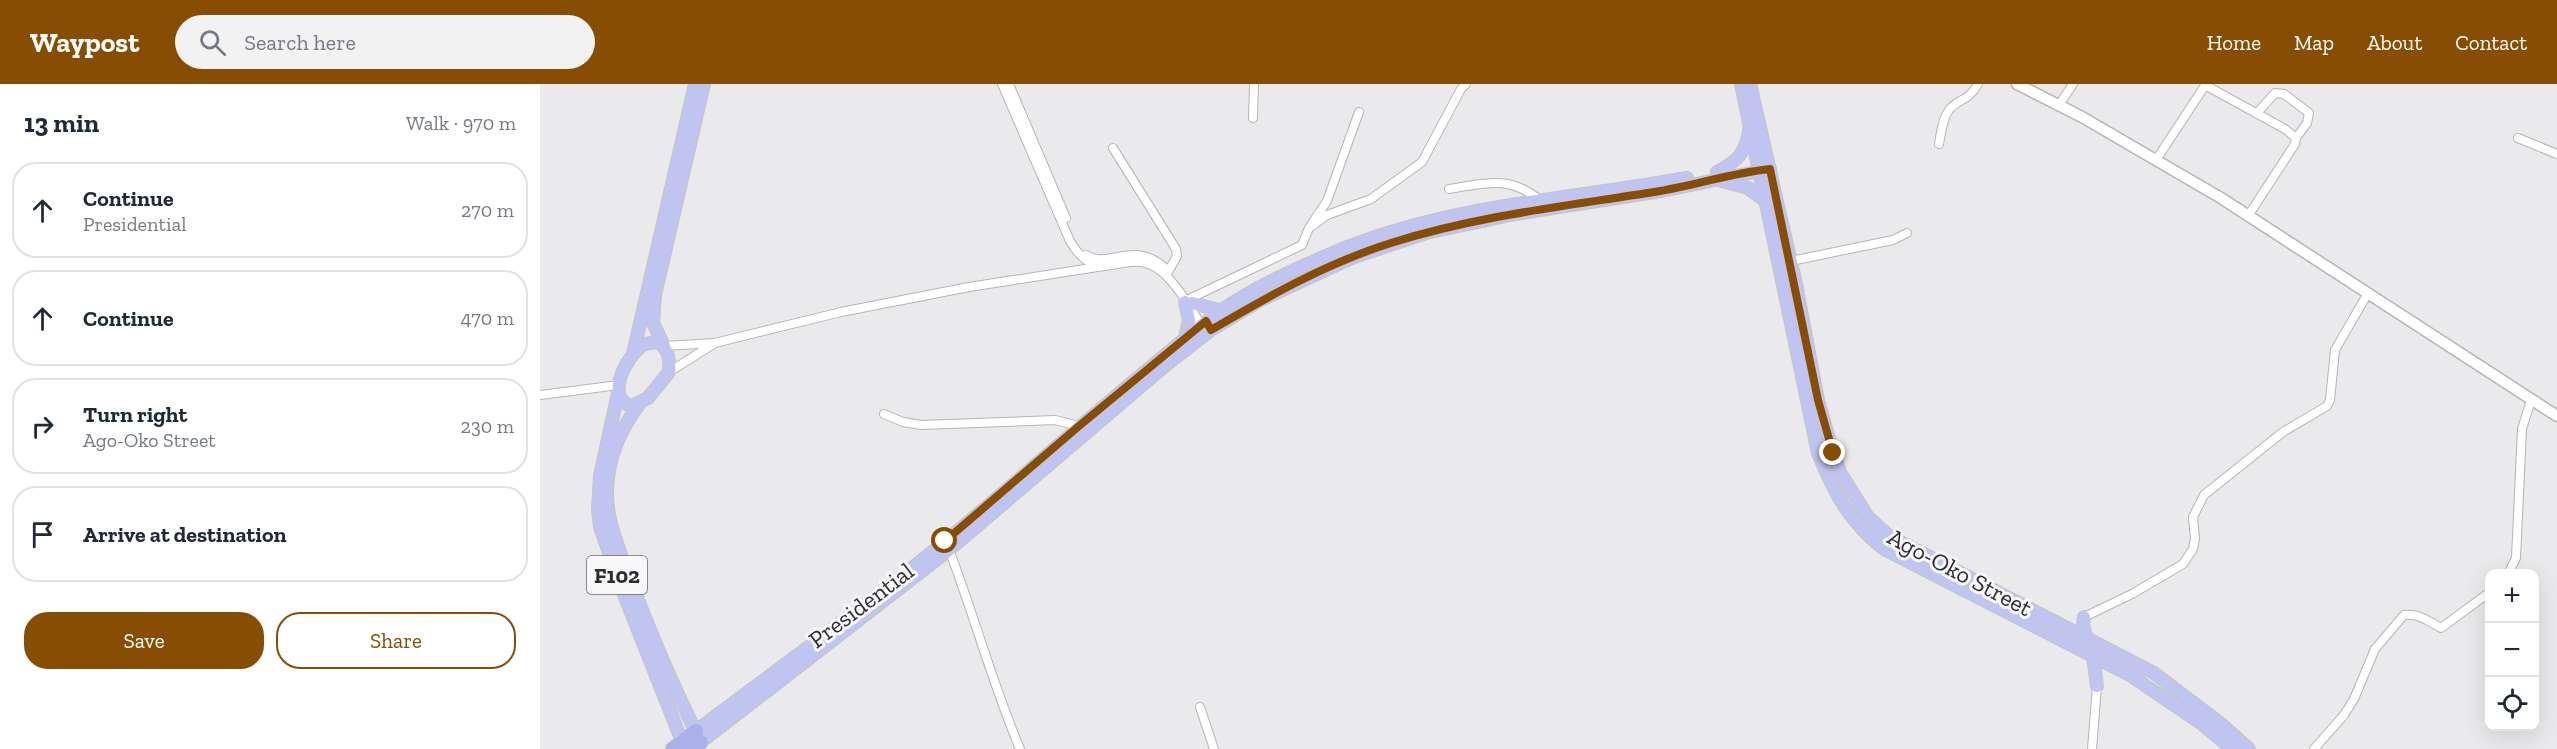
<!DOCTYPE html>
<html lang="en">
<head>
<meta charset="utf-8">
<style>
	body { margin:0; font-family:"Zilla Slab",serif; background:#f2f2f3; color:#1f2937 }
	.controls { position:absolute; right:18px; bottom:18px; display:grid; overflow:hidden; border-radius:12px; box-shadow:0 6px 24px #0002 }
	.controls button { width:54px; height:54px; display:grid; place-items:center; padding:0; border:0; border-bottom:2px solid #e0e1e3; background:#fff; color:#1f2937; font:30px sans-serif }
	.stop { position:absolute; width:18px; height:18px; margin:-14px; border:4px solid #874e03; border-radius:50%; background:#fff }
	.stop.end { background:#874e03; border-color:#fff; box-shadow:0 2px 6px #0008 }
	.list { margin:0; padding:0; list-style:none }
	h2 { display:flex; justify-content:space-between; align-items:center; height:78px; margin:0; padding:0 24px; font-size:26px }
	h2 small { font-size:20px; font-weight:400; color:#747a83 }
	.list li { display:grid; grid-template-columns:39px 1fr auto; gap:18px; align-items:center; box-sizing:border-box; height:96px; margin:0 12px 12px; padding:0 12px; border:2px solid #e0e1e3; border-radius:24px }
	.list b { display:block; font-size:22px; white-space:nowrap }
	.list p { margin:0; font-size:20px; white-space:nowrap; color:#747a83 }
	.list em { font-size:20px; font-style:normal; color:#747a83 }
	.actions { display:flex; gap:12px; padding:18px 24px }
	.actions a { flex:1; padding:14px 0; border:2px solid #874e03; border-radius:24px; text-align:center; font-size:21px; color:#874e03 }
	.actions .main { background:#874e03; color:#fff }
	.icon { flex:none; width:33px; height:33px; fill:none; stroke:currentColor; stroke-width:2; stroke-linecap:round; stroke-linejoin:round }
	.map { position:relative; flex:none; width:2017px; height:665px; overflow:hidden }
	header { display:flex; align-items:center; gap:36px; box-sizing:border-box; height:84px; padding:0 30px; background:#874e03; color:#fff }
	header strong { font-size:28px }
	nav { display:flex; gap:33px; margin-inline-start:auto; font-size:21px }
	.search { width:420px; height:54px; background:#f2f2f3; display:flex; align-items:center; gap:15px; box-sizing:border-box; padding:0 21px; border-radius:33px; color:#747a83; font-size:22px }
	main { display:flex }
	aside { flex:1; background:#fff }
	.map>svg:first-child { display:block }
</style>
</head>
<body>
<header>
<strong>Waypost</strong>
<div class="search"><svg class="icon" aria-label="search" viewBox="0 0 24 24"><circle cx="10" cy="10" r="6"/><path d="M15 15l6 6"/></svg>Search here</div>
<nav><a>Home</a><a>Map</a><a>About</a><a>Contact</a></nav>
</header>
<main>
<aside>
<h2>13 min<small>Walk · 970 m</small></h2>
<ul class="list">
<li><svg class="icon" aria-label="ahead" viewBox="0 0 24 24"><path d="M12 20V5M6 11l6-6 6 6"/></svg><div><b>Continue</b><p>Presidential</p></div><em>270 m</em></li>
<li><svg class="icon" aria-label="ahead" viewBox="0 0 24 24"><path d="M12 20V5M6 11l6-6 6 6"/></svg><div><b>Continue</b></div><em>470 m</em></li>
<li><svg class="icon" aria-label="right" viewBox="0 0 24 24"><path d="M7 20v-9h11M14 6l5 5-5 5"/></svg><div><b>Turn right</b><p>Ago-Oko Street</p></div><em>230 m</em></li>
<li><svg class="icon" aria-label="arrive" viewBox="0 0 24 24"><path d="M6 21V4h12l-3 4 3 4H6"/></svg><div><b>Arrive at destination</b></div></li>
</ul>
<div class="actions"><a class="main">Save</a><a>Share</a></div>
</aside>
<div class="map">
<svg width="2017" height="665" viewBox="0 0 2017 665">
	<rect width="100%" height="100%" fill="#eae9ec"/>
	<g fill="none" stroke-linecap="round" stroke-linejoin="round">
		<g stroke="#b5b4b7" stroke-width="10">
			<g id="minor">
				<path d="M462 0 530 157C559 206 581 164 615 183 632 192 654 228 663 245"/>
				<polyline points="469,0 526,134"/>
				<polyline points="1665,1 1745,45 1756,54 1755,60 1708,132"/>
				<polyline points="1519,21 1533,0"/>
				<polyline points="1717,29 1735,9 1744,10 1769,29 1767,39 1756,54"/>
				<polyline points="713,34 714,0"/>
				<polyline points="1978,54 2017,70"/>
				<path d="M1399 60C1401 49 1402 36 1409 26 1417 15 1428 18 1438 0"/>
				<polyline points="573,64 636,165 637,172 628,188"/>
				<polyline points="1616,76 1666,0"/>
				<path d="M909 105C946 99 969 91 1000 116"/>
				<polyline points="772,142 787,131 831,115 882,78 921,5 926,0"/>
				<path d="M546 171C570 186 595 153 628 187"/>
				<polyline points="1251,177 1353,156 1367,149"/>
				<polyline points="649,215 762,161 769,144 787,117 819,28"/>
				<polyline points="124,262 175,259 301,228 429,203 564,182"/>
				<polyline points="129,288 175,259"/>
				<polyline points="0,311 79,301"/>
				<polyline points="344,330 363,338 381,341 515,336 539,342"/>
				<path d="M408 463C434 530 452 599 480 665"/>
				<polyline points="1968,490 1976,474 1982,345 1991,316"/>
				<polyline points="1544,533 1592,510 1643,480 1653,465 1655,455 1653,433 1664,411 1743,348 1787,322 1790,316 1795,266 1828,209"/>
				<polyline points="660,623 674,665"/>
				<polyline points="1552,665 1557,602"/>
				<path d="M1774 665 1804 631 1814 615 1835 565 1864 531C1879 529 1888 537 1901 544L1950 508"/>
			</g>
		</g>
		<g stroke="#b5b4b7" stroke-width="13">
			<polyline id="tertiary" points="1477,0 1542,33 1681,114 2017,332"/>
		</g>
		<g stroke="#c4c4c4" stroke-width="14">
			<g id="primary">
				<path d="M1201 0 1278 369C1294 409 1310 439 1344 465L1590 591 1662 640 1692 665"/>
				<polyline points="1210,0 1256,200 1278,316 1293,369 1301,390 1328,433 1349,452 1614,589 1680,639 1709,665"/>
				<path d="M1177 88C1197 77 1206 70 1209 46"/>
				<polyline points="1182,97 1208,104 1227,118"/>
				<polyline points="652,219 682,227"/>
				<polyline points="645,254 649,236 645,218"/>
				<path d="M117 258C129 264 130 276 129 288L108 314 92 322C64 315 86 272 103 261 107 259 112 259 117 258Z"/>
				<polyline points="124,262 113,239 115,211 164,0"/>
				<polyline points="93,270 155,0"/>
				<polyline points="78,309 60,392 58,425 60,443 81,503 145,665"/>
				<path d="M100 319C80 346 68 373 67 407 66 436 79 464 88 490 110 548 133 603 161 658L409 466 626 281 671 246 719 217 814 173 886 149 970 131 1121 107 1230 85"/>
				<polyline points="1544,533 1543,542 1547,554"/>
				<polyline points="1553,573 1557,602"/>
				<path d="M156 647C239 584 326 523 407 456 494 384 577 308 666 238 704 207 759 183 805 164 914 120 1033 115 1147 94"/>
			</g>
		</g>
		<g stroke="#c4c4c4" stroke-width="16">
			<g id="trunk">
				<polyline points="133,665 156,647"/>
				<polyline points="152,665 161,658"/>
			</g>
		</g>
		<use href="#minor" stroke="#fff" stroke-width="8"/>
		<use href="#tertiary" stroke="#fff" stroke-width="10"/>
		<use href="#primary" stroke="#c0c4f0" stroke-width="12"/>
		<use href="#trunk" stroke="#abb0eb" stroke-width="14"/>
	</g>
	<g fill="none" stroke-linecap="round" stroke-linejoin="round">
		<path stroke="#874e03" stroke-width="8" d="M405 457 539 342 666 237 671 246C729 212 787 179 851 159 936 132 1026 122 1114 108 1153 102 1191 89 1230 85L1278 316 1293 369"/>
	</g>
	<g text-anchor="middle" dominant-baseline="central" stroke-width="6" stroke-linejoin="round" paint-order="stroke">
		<rect fill="#f8f7fa" stroke="#6b6a6b" stroke-width="1.5" x="47" y="472" width="60" height="38" rx="4.5"/>
		<g font-size="22" font-weight="bold" fill="#2e2d2e">
			<text x="77" y="491">F102</text>
		</g>
		<g font-size="24" fill="#2e2d2e" stroke="#f8f7fa">
			<text transform="translate(1420 488) rotate(28)">Ago-Oko Street</text>
			<text transform="translate(321 521) rotate(-37)">Presidential</text>
		</g>
	</g>
</svg>
<div class="controls">
<button>+</button>
<button>−</button>
<button><svg class="icon" aria-label="locate" viewBox="0 0 24 24"><circle cx="12" cy="12" r="6"/><path d="M12 2v4M12 18v4M2 12h4M18 12h4"/></svg></button>
</div>
<div class="stop" style="left:405px;top:457px"></div>
<div class="stop end" style="left:1293px;top:369px"></div>
</div>
</main>
</body>
</html>
